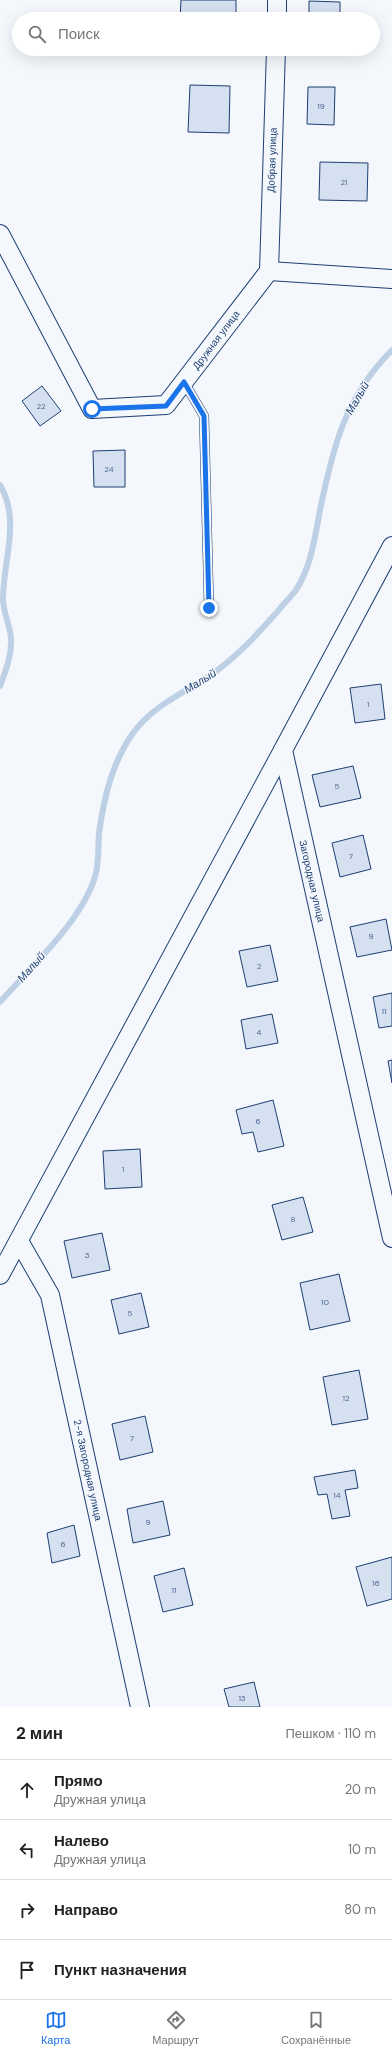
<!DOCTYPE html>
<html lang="ru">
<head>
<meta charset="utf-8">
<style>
	body { margin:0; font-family:"DM Sans",sans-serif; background:#f6f6f6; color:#222 }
	.stop { position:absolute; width:12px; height:12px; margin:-9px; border:3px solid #1a73e8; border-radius:50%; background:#fff }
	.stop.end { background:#1a73e8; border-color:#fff; box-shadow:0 1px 4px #0008 }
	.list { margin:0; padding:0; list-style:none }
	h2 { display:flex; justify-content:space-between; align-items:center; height:52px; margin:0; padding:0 16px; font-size:17px }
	h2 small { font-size:13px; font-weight:400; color:#767676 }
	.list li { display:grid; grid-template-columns:26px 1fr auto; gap:12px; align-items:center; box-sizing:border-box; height:60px; padding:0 16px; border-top:1px solid #e0e0e0 }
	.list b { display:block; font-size:15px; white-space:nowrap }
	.list p { margin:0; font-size:13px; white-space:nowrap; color:#767676 }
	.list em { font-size:13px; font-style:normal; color:#767676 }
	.icon { flex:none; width:22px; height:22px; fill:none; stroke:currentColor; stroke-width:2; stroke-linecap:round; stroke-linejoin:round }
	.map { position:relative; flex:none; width:392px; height:1707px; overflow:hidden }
	.search { position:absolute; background:#fff; box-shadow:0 4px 16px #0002; left:12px; right:12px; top:12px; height:44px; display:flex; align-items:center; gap:10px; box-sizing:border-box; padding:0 14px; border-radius:22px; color:#767676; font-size:15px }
	.sheet { height:292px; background:#fff }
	nav { display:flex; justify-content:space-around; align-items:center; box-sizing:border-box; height:56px; border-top:1px solid #e0e0e0; background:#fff; font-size:11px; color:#767676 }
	nav a { display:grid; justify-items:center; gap:2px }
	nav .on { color:#1a73e8 }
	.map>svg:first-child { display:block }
</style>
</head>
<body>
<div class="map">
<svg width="392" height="1707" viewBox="0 0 392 1707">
	<rect width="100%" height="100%" fill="#f4f7fb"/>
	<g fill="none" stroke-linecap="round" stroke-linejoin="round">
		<g stroke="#bed0e5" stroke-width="6">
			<path d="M0 485C21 519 3 562 3 599 3 612 10 625 11 638 12 655 6 670 0 686"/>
			<path d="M0 1002C31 967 85 918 96 873 99 860 98 846 99 833 104 797 112 763 133 733 154 704 187 692 215 672 239 655 259 632 278 611 283 604 291 597 296 590 311 567 315 537 320 510 333 447 345 397 392 350"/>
		</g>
	</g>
	<g fill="#d5e0f0" stroke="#1d3f73">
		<polygon points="181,0 236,0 236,19 180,19"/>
		<polygon points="309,1 340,2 340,19 309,19"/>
		<polygon points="190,85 230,86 229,133 188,132"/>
		<polygon points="308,87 335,87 334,125 307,124"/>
		<polygon points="320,162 368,163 367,201 319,200"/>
		<polygon points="42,386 61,411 40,426 22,401"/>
		<polygon points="125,450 125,487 94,487 93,451"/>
		<polygon points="381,684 385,719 355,723 350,688"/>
		<polygon points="353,766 361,798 320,807 312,775"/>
		<polygon points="363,835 371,869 340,877 332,843"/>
		<polygon points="386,919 392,950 357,957 350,927"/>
		<polygon points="270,945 278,981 247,987 239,951"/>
		<polygon points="392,993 392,1026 379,1028 373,997"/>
		<polygon points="272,1014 278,1043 246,1049 241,1020"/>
		<polygon points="392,1060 392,1083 388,1061"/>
		<polygon points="273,1100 284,1146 258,1152 253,1132 242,1134 236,1110"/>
		<polygon points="140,1149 142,1187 105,1189 103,1151"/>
		<polygon points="303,1197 313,1232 282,1240 272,1205"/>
		<polygon points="102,1233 110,1270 72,1278 64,1241"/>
		<polygon points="339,1274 350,1321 310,1330 300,1283"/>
		<polygon points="141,1293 149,1327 119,1334 111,1300"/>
		<polygon points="359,1370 368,1419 332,1425 323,1377"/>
		<polygon points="145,1416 153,1452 120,1460 112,1424"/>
		<polygon points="355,1470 358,1488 345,1490 350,1516 332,1519 327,1494 318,1495 314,1477"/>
		<polygon points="163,1501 170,1535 133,1543 127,1509"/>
		<polygon points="74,1525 80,1556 52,1563 47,1533"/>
		<polygon points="392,1557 392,1599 367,1606 356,1567"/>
		<polygon points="184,1568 193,1605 163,1612 154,1576"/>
		<polygon points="254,1682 260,1707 229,1707 224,1689"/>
	</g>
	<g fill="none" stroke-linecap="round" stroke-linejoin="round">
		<g stroke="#1d3f73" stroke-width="10">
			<polyline id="service" points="184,382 204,416 209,608"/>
		</g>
		<g stroke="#1d3f73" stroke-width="20">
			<g id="minor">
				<polyline points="277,19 277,0"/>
				<polyline points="0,234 92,409 166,405 269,271"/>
				<polyline points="269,271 276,49"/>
				<polyline points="269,271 392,279"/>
				<polyline points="392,546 283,750 392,1238"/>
				<polyline points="19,1241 50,1295 140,1707"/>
				<polyline points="0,1275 283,750"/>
			</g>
		</g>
		<use href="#service" stroke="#f4f7fb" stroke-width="9"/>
		<use href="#minor" stroke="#f4f7fb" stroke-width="18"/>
	</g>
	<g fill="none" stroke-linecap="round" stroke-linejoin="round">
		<polyline stroke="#1a73e8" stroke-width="5" points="92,409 166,406 184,382 204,416 209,608"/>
	</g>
	<g text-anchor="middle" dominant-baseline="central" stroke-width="3" stroke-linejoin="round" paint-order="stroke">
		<g font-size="8" fill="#4b6792">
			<text x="321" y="106">19</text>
			<text x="344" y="182">21</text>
			<text x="41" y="406">22</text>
			<text x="109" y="469">24</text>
			<text x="368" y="704">1</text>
			<text x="337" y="786">5</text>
			<text x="351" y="856">7</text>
			<text x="371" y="936">9</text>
			<text x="259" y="966">2</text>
			<text x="384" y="1011">11</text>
			<text x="259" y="1032">4</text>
			<text x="258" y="1121">6</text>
			<text x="123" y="1169">1</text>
			<text x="293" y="1219">8</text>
			<text x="87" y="1255">3</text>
			<text x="325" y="1302">10</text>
			<text x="130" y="1313">5</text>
			<text x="346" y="1398">12</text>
			<text x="132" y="1438">7</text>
			<text x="337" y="1495">14</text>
			<text x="148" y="1522">9</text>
			<text x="63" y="1544">6</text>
			<text x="376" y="1583">16</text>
			<text x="174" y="1590">11</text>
			<text x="242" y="1698">13</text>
		</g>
		<g font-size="10" fill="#1d3f73" stroke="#f4f7fb">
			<text transform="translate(272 160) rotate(-88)">Добрая улица</text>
			<text transform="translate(216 340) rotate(-53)">Дружная улица</text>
			<text transform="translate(312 881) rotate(77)">Загородная улица</text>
			<text transform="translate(88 1470) rotate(78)">2-я Загородная улица</text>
		</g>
		<g font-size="11" font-style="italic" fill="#1d3f73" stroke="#f4f7fb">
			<text transform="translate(357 398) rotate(-60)">Малый</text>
			<text transform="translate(200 681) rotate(-32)">Малый</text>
			<text transform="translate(31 967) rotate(-49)">Малый</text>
		</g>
	</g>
</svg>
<div class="stop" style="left:92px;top:409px"></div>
<div class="stop end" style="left:209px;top:608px"></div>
<div class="search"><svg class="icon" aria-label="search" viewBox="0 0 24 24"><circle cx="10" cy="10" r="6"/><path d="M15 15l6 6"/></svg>Поиск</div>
</div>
<section class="sheet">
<h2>2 мин<small>Пешком · 110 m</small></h2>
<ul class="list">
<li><svg class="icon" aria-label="ahead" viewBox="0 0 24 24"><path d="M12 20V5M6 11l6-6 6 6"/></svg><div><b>Прямо</b><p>Дружная улица</p></div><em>20 m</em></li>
<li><svg class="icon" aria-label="left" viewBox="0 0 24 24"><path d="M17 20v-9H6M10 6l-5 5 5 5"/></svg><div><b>Налево</b><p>Дружная улица</p></div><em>10 m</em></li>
<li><svg class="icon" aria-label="right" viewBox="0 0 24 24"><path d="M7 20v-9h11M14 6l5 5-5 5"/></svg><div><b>Направо</b></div><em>80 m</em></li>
<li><svg class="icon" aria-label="arrive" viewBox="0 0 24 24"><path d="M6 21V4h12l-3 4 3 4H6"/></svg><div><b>Пункт назначения</b></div></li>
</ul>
</section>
<nav>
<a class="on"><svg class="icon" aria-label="map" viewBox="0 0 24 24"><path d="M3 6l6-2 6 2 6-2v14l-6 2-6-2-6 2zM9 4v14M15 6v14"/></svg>Карта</a>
<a><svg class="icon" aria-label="directions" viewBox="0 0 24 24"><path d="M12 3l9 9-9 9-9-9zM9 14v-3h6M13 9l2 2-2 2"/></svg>Маршрут</a>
<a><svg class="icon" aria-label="saved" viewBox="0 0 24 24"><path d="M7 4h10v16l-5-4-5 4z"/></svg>Сохранённые</a>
</nav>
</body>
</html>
